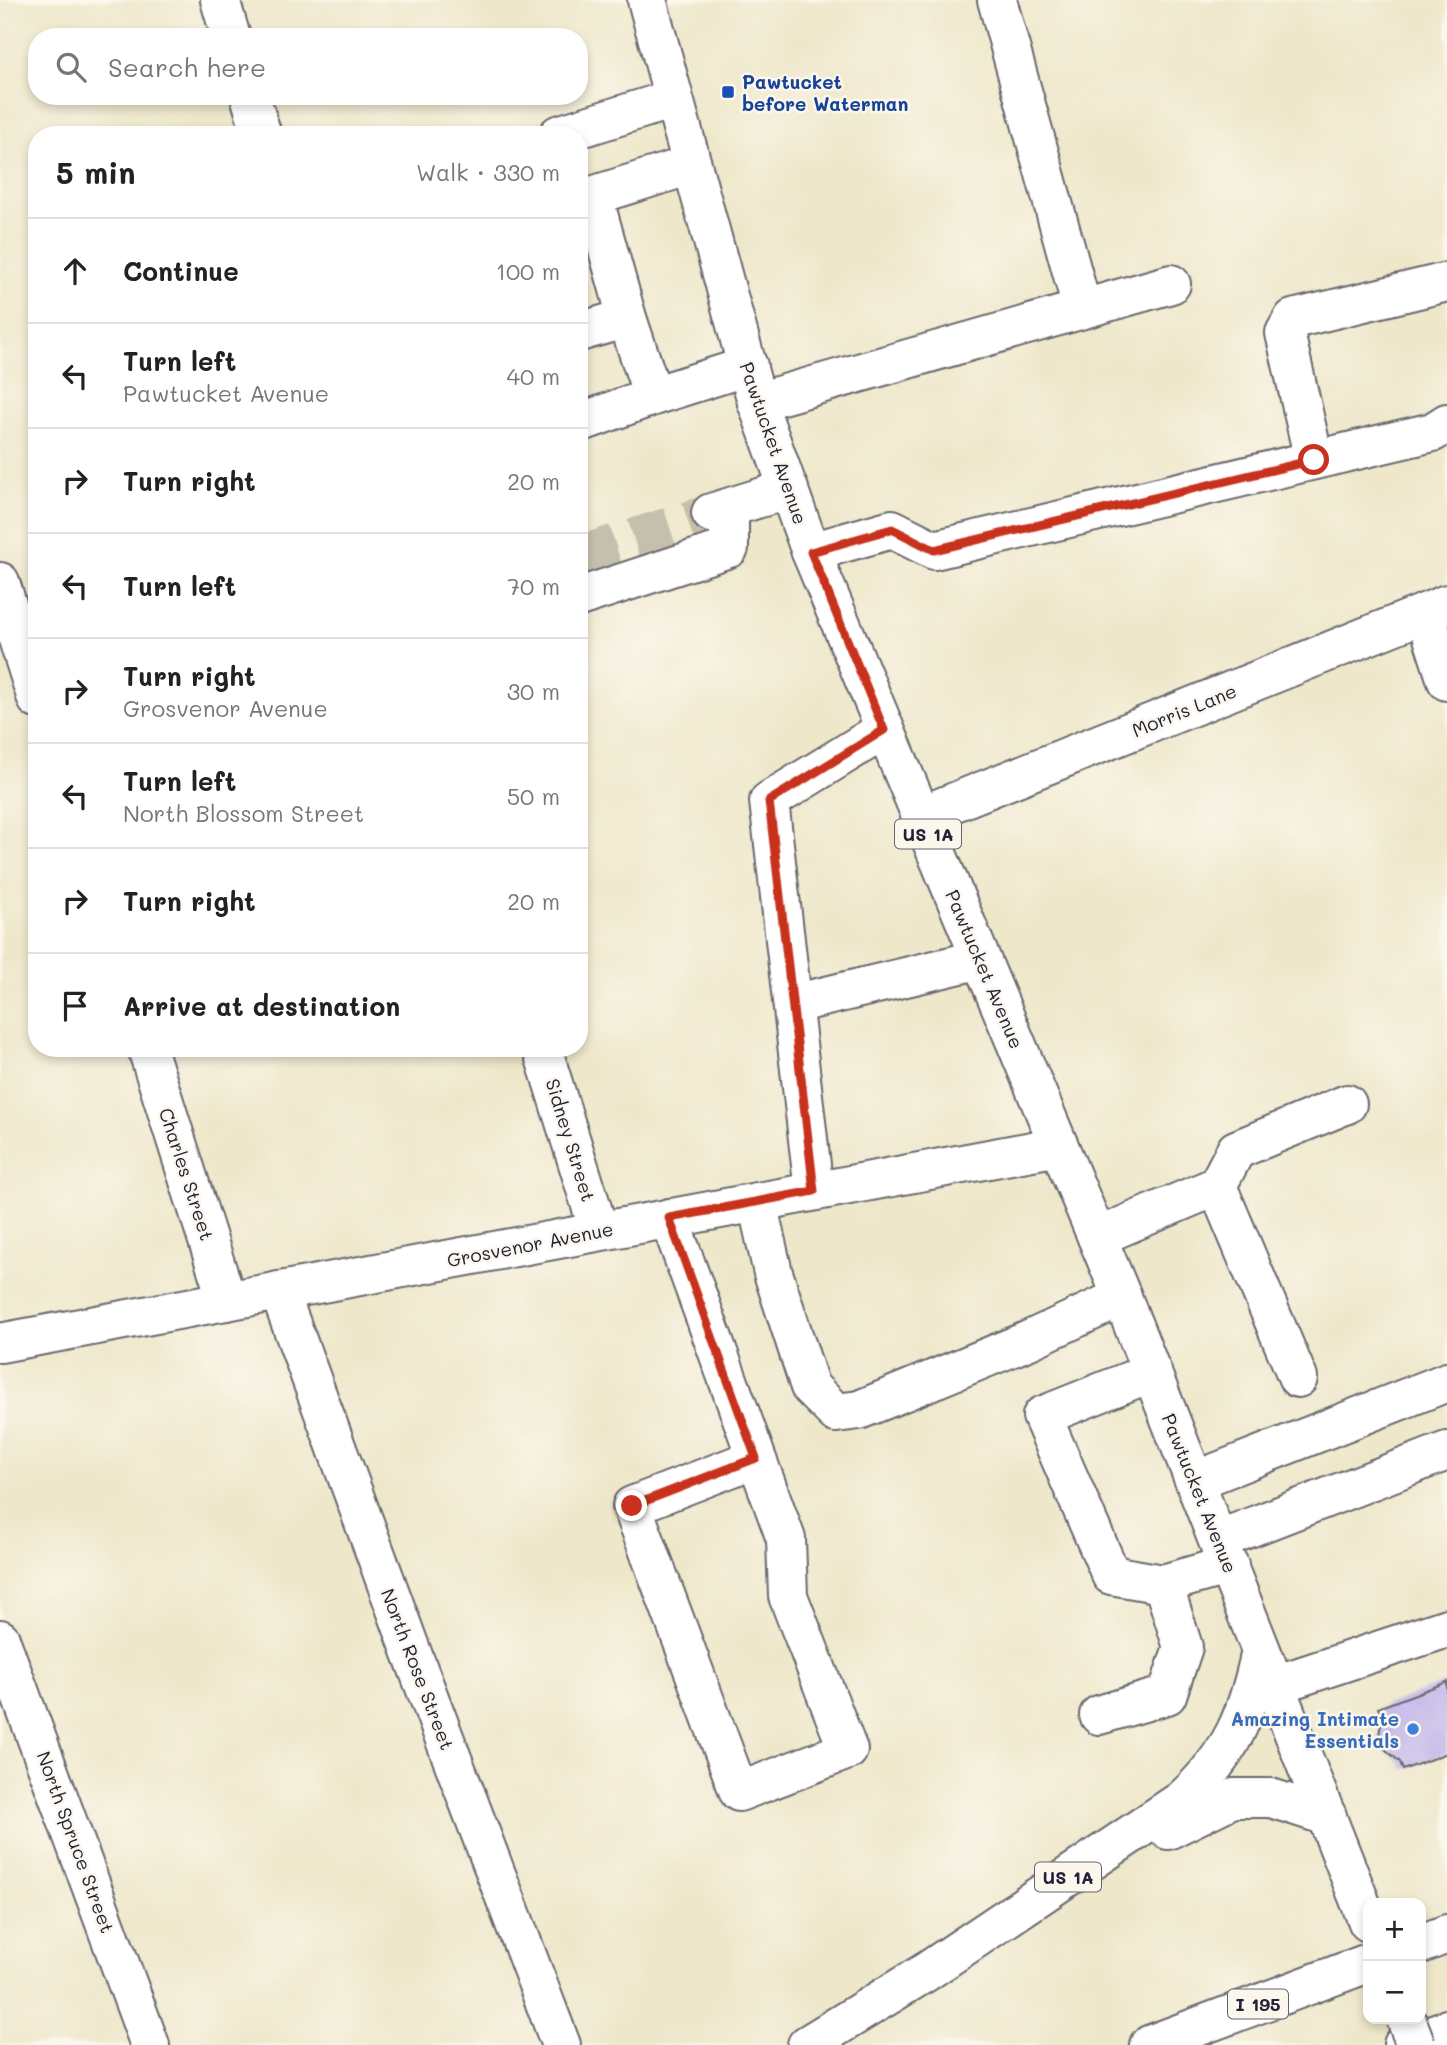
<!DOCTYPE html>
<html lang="en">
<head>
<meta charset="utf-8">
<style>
	body { margin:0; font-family:Mali,sans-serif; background:#f6f6f6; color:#222 }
	.controls { position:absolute; right:21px; bottom:21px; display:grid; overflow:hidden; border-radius:14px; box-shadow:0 4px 10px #0003 }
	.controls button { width:63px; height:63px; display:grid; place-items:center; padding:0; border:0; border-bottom:2px solid #e0e0e0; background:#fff; color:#222; font:35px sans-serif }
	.stop { position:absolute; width:21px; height:21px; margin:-16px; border:5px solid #c8321e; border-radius:50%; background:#fff }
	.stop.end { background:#c8321e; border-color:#fff; box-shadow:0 2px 7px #0008 }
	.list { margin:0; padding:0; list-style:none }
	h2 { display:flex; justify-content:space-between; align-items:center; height:91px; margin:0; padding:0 28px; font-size:30px }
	h2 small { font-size:23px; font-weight:400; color:#767676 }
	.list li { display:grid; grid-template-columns:46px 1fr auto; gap:21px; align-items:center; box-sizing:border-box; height:105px; padding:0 28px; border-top:2px solid #e0e0e0 }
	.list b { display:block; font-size:26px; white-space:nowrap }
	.list p { margin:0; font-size:23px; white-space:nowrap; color:#767676 }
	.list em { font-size:23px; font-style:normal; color:#767676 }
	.icon { flex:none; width:38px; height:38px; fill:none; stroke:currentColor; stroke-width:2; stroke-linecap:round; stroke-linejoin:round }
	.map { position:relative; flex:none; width:1447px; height:2045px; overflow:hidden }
	.search { position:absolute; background:#fff; box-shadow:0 4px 10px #0003; left:28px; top:28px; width:560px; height:77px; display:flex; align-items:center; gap:18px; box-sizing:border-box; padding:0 24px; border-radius:28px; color:#767676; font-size:26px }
	.panel { position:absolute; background:#fff; box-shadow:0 4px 10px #0003; left:28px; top:126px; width:560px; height:931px; border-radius:28px }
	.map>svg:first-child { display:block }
</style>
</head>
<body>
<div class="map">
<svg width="1447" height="2045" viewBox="0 0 1447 2045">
	<rect width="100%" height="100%" fill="#fbf7ec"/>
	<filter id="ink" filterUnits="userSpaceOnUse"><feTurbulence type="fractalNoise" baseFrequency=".0143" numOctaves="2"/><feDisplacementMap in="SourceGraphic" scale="14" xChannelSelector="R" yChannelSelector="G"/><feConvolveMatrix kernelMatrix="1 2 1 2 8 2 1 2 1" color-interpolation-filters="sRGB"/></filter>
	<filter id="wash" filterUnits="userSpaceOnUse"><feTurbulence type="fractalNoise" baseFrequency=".00686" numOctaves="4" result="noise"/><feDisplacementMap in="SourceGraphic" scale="28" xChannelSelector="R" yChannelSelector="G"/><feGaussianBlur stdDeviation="1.57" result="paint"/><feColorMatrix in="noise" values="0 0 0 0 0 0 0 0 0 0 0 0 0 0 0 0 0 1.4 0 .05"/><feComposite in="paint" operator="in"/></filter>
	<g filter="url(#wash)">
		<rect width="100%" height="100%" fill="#eee7ca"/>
		<g id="blocks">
			<polygon fill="#c1b6ea" points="1447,1682 1447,1753 1403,1770 1400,1762 1378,1743 1382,1716 1378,1708"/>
		</g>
	</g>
	<g filter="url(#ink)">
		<use href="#blocks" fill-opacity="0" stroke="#69676d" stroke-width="2"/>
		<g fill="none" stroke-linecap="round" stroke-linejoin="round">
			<polyline stroke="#c5c0ad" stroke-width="38" stroke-dasharray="38 19" stroke-linecap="butt" points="579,555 711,513"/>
			<g stroke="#69676d" stroke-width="42">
				<g id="minor">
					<polyline points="220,0 231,37"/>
					<polyline points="997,0 1082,308"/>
					<polyline points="250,96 262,135"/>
					<polyline points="558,135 673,99"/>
					<polyline points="593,196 627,318 653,396"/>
					<polyline points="579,200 691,165"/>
					<polyline points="579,332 627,318"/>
					<polyline points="757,402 1171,284"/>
					<polyline points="579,423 653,396 748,366"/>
					<polyline points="1314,460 1285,333 1293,319 1447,282"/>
					<polyline points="711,513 789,489"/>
					<polyline points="811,552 892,529 934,550 1433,432 1447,423"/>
					<polyline points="0,582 37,699"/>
					<polyline points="579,597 729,548 729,508"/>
					<polyline points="1425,613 1447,681"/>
					<polyline points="920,816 1447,604"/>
					<polyline points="793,1004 981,959"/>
					<polyline points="147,1048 227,1301"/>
					<polyline points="542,1048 599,1231"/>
					<polyline points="814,1191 769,801 884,730"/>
					<polyline points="757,1202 773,1273 810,1387 836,1413 859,1410 1027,1341 1122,1297"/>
					<polyline points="669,1218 786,1539 788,1596 848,1750 739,1792 632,1506 756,1458"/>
					<polyline points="1097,1237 1217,1186"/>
					<polyline points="279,1291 412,1653 561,2045"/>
					<polyline points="0,1343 1059,1146"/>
					<polyline points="1152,1372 1042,1416 1111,1575 1163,1584 1229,1565"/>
					<polyline points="1298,1378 1217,1186 1236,1150 1347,1104"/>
					<polyline points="1195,1481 1447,1382"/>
					<polyline points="1218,1540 1447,1451"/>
					<polyline points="0,1639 150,2045"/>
					<polyline points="1275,1685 1447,1628"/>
					<polyline points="1099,1715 1167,1695 1183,1647 1163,1584"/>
				</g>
			</g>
			<g stroke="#69676d" stroke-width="42">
				<polyline id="major" points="647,0 757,402 811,552 1122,1297 1368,1922"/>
			</g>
			<g stroke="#69676d" stroke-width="42">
				<g id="highway">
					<polyline points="1168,1830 1233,1798 1271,1798 1327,1816"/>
					<polyline points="1421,1944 1447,1934"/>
					<path d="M807 2045 926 1972 1182 1800C1232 1754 1247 1716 1261 1651"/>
					<polyline points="1149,2045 1368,1963"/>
					<polyline points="1403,2045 1447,2029"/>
				</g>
			</g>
			<use href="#minor" stroke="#fff" stroke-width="38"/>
			<use href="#major" stroke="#fff" stroke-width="38"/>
			<use href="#highway" stroke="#fff" stroke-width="38"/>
			<g stroke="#69676d" stroke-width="42" stroke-linecap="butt">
				<polyline id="major-bridge" points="1406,2019 1416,2045"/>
			</g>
			<use href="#major-bridge" stroke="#fff" stroke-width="38"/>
		</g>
	</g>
	<g fill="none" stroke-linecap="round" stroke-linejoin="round" filter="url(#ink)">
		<polyline stroke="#c8321e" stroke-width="9" points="632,1506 756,1458 669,1218 814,1191 769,801 884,730 811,552 892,529 934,550 1314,460"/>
	</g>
	<rect fill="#1a4fb4" stroke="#fbf7ec" stroke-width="2.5" x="721" y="85" width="14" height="14" rx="3.5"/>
	<circle fill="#3f7fe0" stroke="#fbf7ec" stroke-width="2.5" cx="1413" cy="1729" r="7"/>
	<g text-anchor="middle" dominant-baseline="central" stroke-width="5" stroke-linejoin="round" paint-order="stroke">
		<g fill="#fbf7ec" stroke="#636270" stroke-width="2">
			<rect x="895" y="819.5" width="66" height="29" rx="5"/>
			<rect x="1035" y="1862.5" width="66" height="29" rx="5"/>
			<rect x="1228" y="1989.5" width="60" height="29" rx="5"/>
		</g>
		<g font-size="18" font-weight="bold" fill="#22223b">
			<text x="928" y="834">US 1A</text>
			<text x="1068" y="1877">US 1A</text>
			<text x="1258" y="2004">I 195</text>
		</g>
		<g font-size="19" font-weight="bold" fill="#164399" stroke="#fbf7ec" text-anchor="start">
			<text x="742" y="81">Pawtucket<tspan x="742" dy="22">before Waterman</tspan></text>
		</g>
		<g font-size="19" fill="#22223b" stroke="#fbf7ec">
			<text transform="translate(774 443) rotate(71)">Pawtucket Avenue</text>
			<text transform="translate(1184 710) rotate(-22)">Morris Lane</text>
			<text transform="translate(985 969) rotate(67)">Pawtucket Avenue</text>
			<text transform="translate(571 1140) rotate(73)">Sidney Street</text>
			<text transform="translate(187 1174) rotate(72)">Charles Street</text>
			<text transform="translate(530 1244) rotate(-11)">Grosvenor Avenue</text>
			<text transform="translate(1200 1493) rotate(68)">Pawtucket Avenue</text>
			<text transform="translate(418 1669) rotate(69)">North Rose Street</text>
			<text transform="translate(76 1842) rotate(70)">North Spruce Street</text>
		</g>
		<g font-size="19" font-weight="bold" fill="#366cbe" stroke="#fbf7ec" text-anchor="end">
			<text x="1399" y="1718">Amazing Intimate<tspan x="1399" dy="22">Essentials</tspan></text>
		</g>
	</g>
</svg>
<div class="controls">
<button>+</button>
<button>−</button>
</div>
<div class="stop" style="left:1314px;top:460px"></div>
<div class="stop end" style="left:632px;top:1506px"></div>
<div class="search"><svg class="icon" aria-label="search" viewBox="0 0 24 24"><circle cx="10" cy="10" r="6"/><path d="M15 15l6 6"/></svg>Search here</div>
<section class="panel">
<h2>5 min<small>Walk · 330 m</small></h2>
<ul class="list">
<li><svg class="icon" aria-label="ahead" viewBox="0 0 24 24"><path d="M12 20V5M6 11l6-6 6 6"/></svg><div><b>Continue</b></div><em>100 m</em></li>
<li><svg class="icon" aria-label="left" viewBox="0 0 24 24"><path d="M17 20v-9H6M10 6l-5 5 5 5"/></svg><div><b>Turn left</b><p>Pawtucket Avenue</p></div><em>40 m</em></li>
<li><svg class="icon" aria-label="right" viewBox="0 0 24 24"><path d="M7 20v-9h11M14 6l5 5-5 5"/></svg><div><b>Turn right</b></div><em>20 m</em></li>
<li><svg class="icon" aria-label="left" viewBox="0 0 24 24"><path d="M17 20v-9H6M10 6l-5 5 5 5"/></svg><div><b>Turn left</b></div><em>70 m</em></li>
<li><svg class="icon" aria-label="right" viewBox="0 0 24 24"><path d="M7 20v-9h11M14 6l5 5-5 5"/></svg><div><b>Turn right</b><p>Grosvenor Avenue</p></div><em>30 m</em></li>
<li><svg class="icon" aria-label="left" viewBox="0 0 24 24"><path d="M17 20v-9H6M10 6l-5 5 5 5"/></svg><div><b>Turn left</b><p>North Blossom Street</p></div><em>50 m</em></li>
<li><svg class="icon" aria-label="right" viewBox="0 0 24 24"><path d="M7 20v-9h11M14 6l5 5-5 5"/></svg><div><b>Turn right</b></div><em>20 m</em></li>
<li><svg class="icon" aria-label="arrive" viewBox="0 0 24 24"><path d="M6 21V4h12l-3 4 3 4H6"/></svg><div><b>Arrive at destination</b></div></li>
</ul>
</section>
</div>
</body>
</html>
